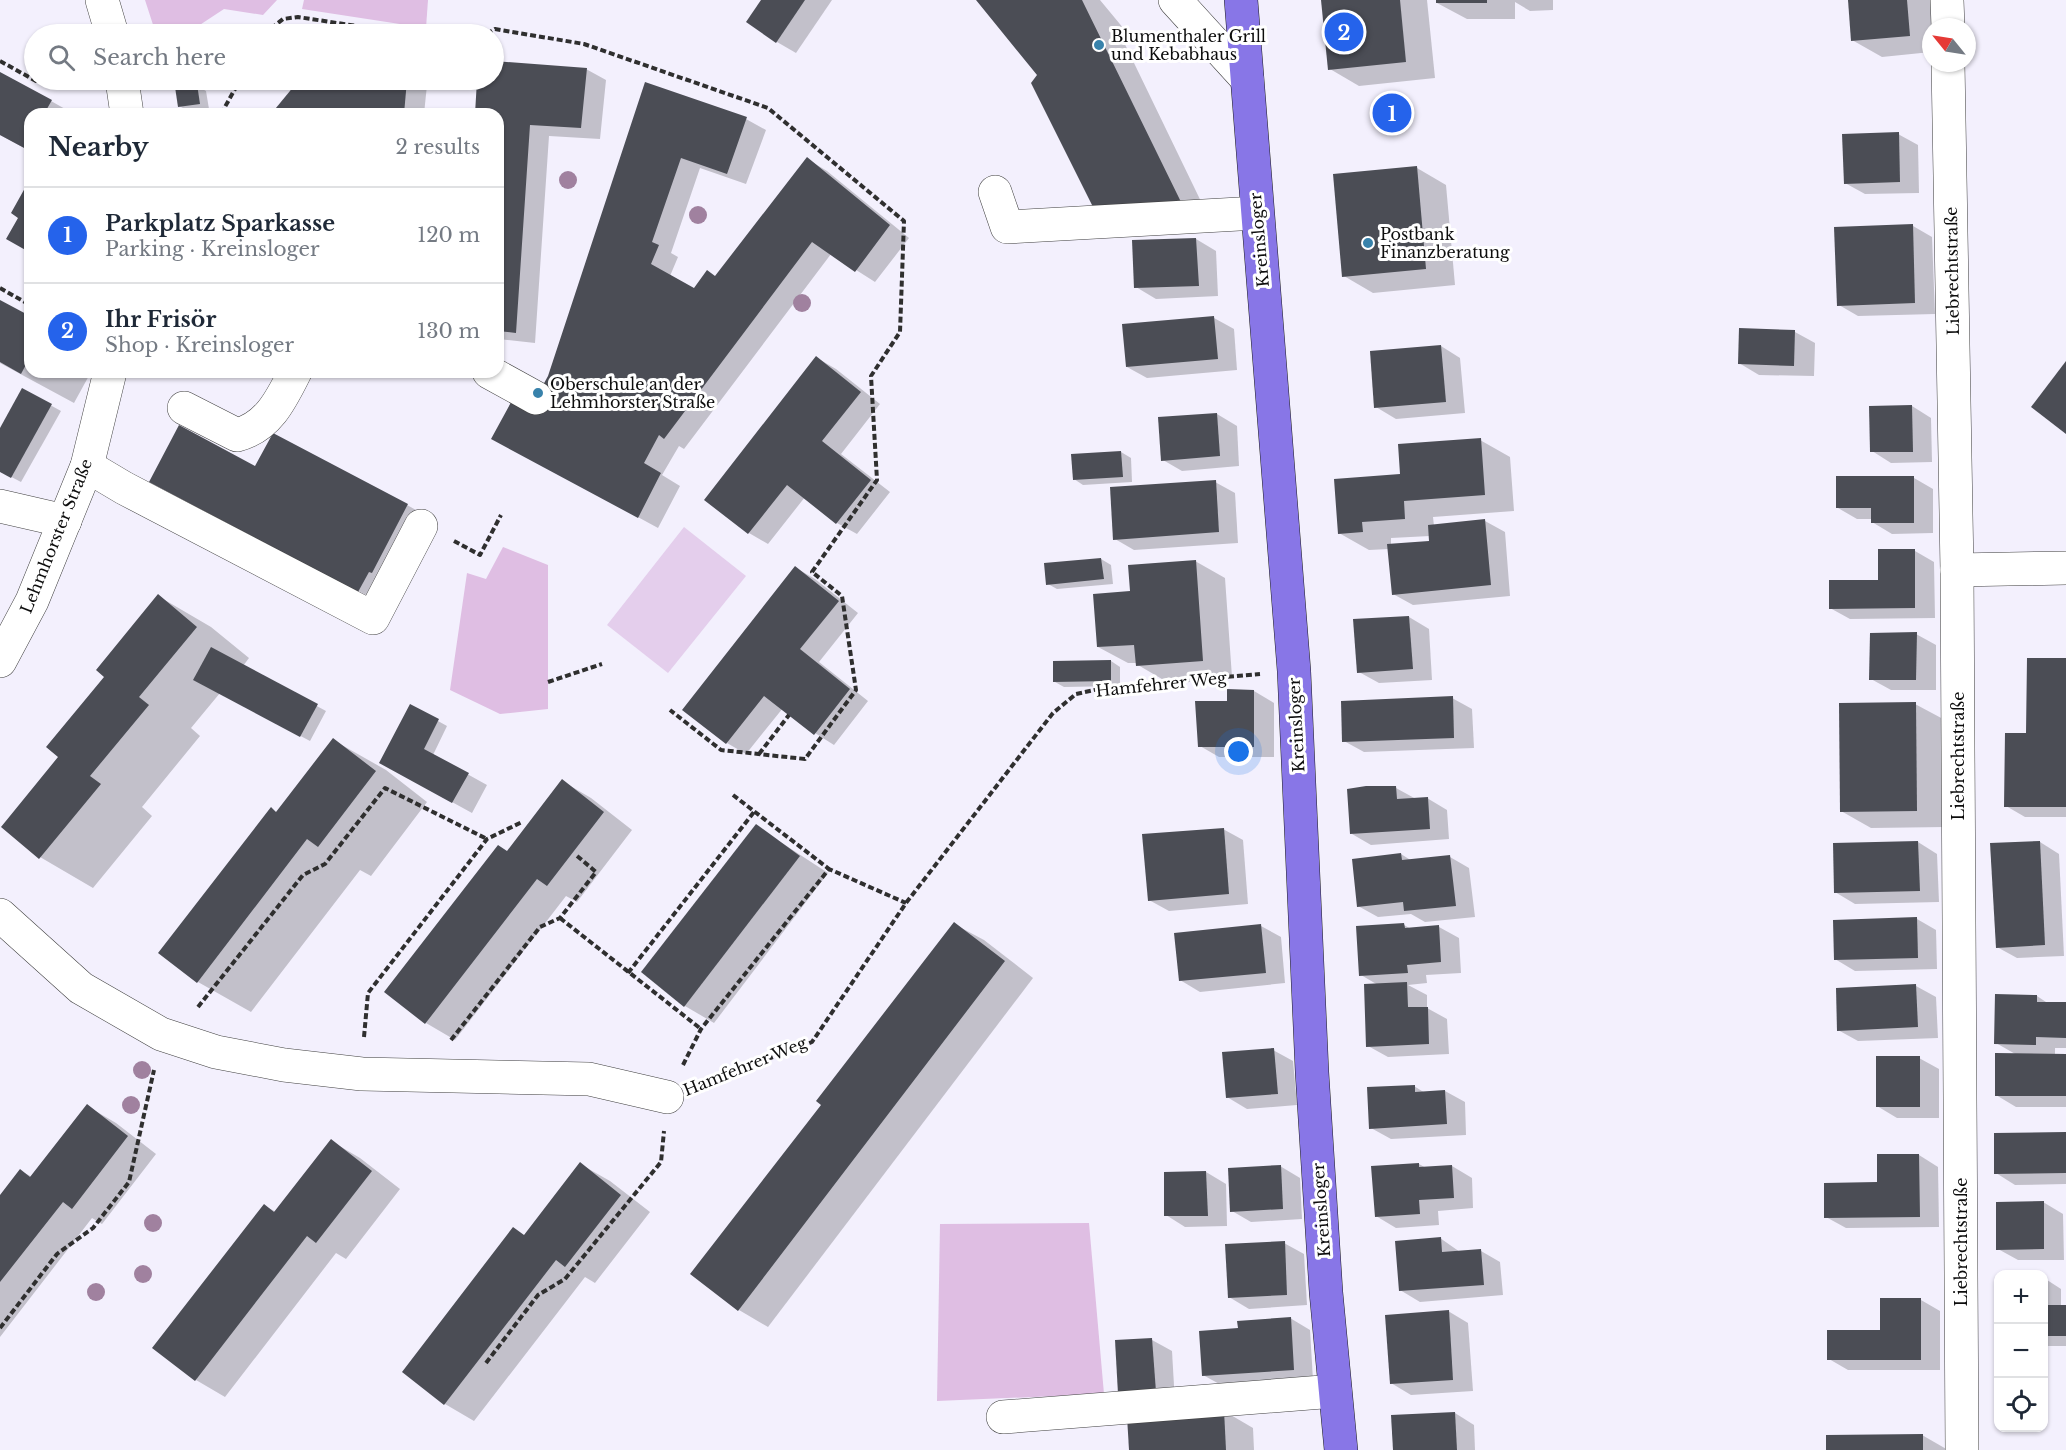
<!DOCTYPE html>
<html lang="en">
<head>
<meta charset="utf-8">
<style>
	body { margin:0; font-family:"Libre Baskerville",serif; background:#f2f2f3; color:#1f2937 }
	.controls { position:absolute; right:18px; bottom:18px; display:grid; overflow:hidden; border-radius:12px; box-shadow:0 2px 4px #0004 }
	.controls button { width:54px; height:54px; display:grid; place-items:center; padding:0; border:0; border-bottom:2px solid #e0e1e3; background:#fff; color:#1f2937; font:30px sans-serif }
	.compass { position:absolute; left:1922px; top:18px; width:54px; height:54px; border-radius:50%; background:#fff; box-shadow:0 2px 4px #0004; rotate:300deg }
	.you { position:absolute; left:1239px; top:752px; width:21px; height:21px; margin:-15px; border:4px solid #fff; border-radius:50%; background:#1a73e8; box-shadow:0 0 0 9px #1a73e833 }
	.badge { display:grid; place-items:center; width:39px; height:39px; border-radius:50%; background:#2563eb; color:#fff; font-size:20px; font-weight:700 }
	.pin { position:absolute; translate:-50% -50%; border:3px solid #fff; box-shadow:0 2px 6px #0006 }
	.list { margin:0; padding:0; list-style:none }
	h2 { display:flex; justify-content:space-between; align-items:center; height:78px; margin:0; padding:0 24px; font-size:26px }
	h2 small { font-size:20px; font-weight:400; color:#747a83 }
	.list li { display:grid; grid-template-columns:39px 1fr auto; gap:18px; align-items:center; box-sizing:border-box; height:96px; padding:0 24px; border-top:2px solid #e0e1e3 }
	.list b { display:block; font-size:22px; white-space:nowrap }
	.list p { margin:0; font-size:20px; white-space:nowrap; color:#747a83 }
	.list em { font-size:20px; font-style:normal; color:#747a83 }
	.icon { flex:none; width:33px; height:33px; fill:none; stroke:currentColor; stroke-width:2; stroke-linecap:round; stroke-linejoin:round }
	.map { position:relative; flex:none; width:2066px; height:1450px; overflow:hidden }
	.search { position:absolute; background:#fff; box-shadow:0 2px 4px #0004; left:24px; top:24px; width:480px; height:66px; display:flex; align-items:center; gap:15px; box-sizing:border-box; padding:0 21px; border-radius:33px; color:#747a83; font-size:22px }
	.panel { position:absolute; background:#fff; box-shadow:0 2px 4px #0004; left:24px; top:108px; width:480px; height:270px; border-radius:18px }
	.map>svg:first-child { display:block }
</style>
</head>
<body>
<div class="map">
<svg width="2066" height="1450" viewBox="0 0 2066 1450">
	<rect width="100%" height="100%" fill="#f3f0fd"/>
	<g fill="#dfbee3">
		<polygon points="145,0 277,0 263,15 224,9 186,34 156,34"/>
		<polygon points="304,0 428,0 426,28 302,9"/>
		<polygon points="503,547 548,565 548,709 500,714 450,690 467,573 486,579"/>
		<polygon points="1089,1223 1104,1394 937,1401 940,1224"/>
	</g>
	<polygon fill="#e4ceec" points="684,527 746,576 668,673 607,625"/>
	<g fill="#0003" fill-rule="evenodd">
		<polygon points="763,0 832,0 796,53 777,42"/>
		<polygon points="978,0 1100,0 1124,29 1120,34 1209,218 1124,225 1039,75"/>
		<polygon points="1323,0 1427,0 1435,78 1359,86 1330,69"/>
		<polygon points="1437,0 1553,0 1553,10 1530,11 1515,2 1515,19 1467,19 1437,3"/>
		<polygon points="1849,0 1934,0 1937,27 1931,27 1931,52 1882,57 1852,40"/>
		<polygon points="494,63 586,69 606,80 600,139 549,136 535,343 498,339 498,114 476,114 479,80 494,80"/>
		<polygon points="0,73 51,101 74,114 30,114 30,151 0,135"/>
		<polygon points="301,80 417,80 427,85 424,114 273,114"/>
		<polygon points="646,84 746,119 766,130 746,184 700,168 671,253 678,257 670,276 695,290 716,277 807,159 827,171 909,238 875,282 831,254 684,449 679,446 662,475 680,486 658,528 511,448 549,377"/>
		<polygon points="197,86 206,91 209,109 189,111 179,106"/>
		<polygon points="1898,134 1918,145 1919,193 1865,194 1845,183"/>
		<polygon points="1417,168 1446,185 1455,285 1373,293 1344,276"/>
		<polygon points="1913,226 1932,237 1935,314 1858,316 1839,305"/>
		<polygon points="1196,239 1216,251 1218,296 1156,299 1136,287"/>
		<polygon points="0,302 30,318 30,372 91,372 74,403 0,363"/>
		<polygon points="1214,318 1234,329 1237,370 1147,378 1127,367"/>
		<polygon points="1740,330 1795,332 1815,343 1814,376 1759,375 1739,363"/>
		<polygon points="1441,346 1460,358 1465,413 1396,419 1376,407"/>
		<polygon points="817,358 836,369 880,404 841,454 890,492 857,534 837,523 805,497 768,544 749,533"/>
		<polygon points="23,390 61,411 21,482 0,471 0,432"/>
		<polygon points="1912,406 1931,418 1932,462 1891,463 1872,451"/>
		<polygon points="1217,414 1237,426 1239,466 1182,471 1163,460"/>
		<path d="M1480 440 1510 457 1514 511 1433 517 1434 526 1485 521 1505 532 1510 596 1413 605 1393 594 1389 549 1369 550 1339 533 1401 476ZM1430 536 1431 542 1391 545V538Z"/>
		<polygon points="1121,452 1131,458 1132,482 1083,485 1074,479 1073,455"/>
		<polygon points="1914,478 1933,489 1933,533 1892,534 1872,522 1872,519 1857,519 1838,508"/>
		<polygon points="1215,482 1235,493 1238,543 1134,550 1115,539"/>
		<polygon points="160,486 407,505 416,510 381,577 368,596"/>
		<polygon points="1915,551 1934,562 1935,618 1850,619 1830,608 1879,581"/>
		<polygon points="1101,559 1111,565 1113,584 1057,589 1048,584"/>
		<polygon points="1195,561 1225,578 1232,677 1167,682 1138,665 1138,663 1128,663 1098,647 1131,592"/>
		<polygon points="796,568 815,579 858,613 819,662 868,701 834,745 815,733 783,708 746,754 727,743"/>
		<polygon points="158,596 211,627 249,658 243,666 326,711 310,741 220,693 191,728 200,736 142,807 152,816 93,888 40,857 60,757 106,677"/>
		<polygon points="1409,617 1429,629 1432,680 1379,683 1359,672"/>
		<polygon points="1916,634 1936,645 1936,690 1891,690 1871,679"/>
		<polygon points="2066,659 2066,817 2025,817 2006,806 2032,734"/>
		<polygon points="1111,661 1120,667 1120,686 1064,687 1055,682"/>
		<polygon points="1254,691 1274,703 1274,757 1219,757 1200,746 1229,703"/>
		<polygon points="1452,698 1472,709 1474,748 1364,752 1344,741"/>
		<polygon points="1915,704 1945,720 1946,827 1871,828 1841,811"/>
		<polygon points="438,721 447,726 433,755 487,785 472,813 390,768"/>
		<polygon points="333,740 386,770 427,802 371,876 360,870 251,1012 198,982 161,953 277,813"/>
		<polygon points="562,781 591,798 632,830 577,902 566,896 455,1040 426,1023 508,852"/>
		<polygon points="1396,788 1416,799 1427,798 1447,810 1449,839 1371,845 1352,834"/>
		<polygon points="756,826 828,873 714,1023 685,1006 643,971"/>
		<polygon points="1223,829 1243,840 1248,904 1169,911 1149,900"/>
		<polygon points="1918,842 1937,854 1939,902 1855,904 1835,892"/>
		<polygon points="2040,842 2059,854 2064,956 2017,958 1997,947"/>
		<polygon points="1401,854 1412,861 1450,857 1469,868 1475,917 1425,922 1411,914 1378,917 1358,906"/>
		<polygon points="1917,919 1936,930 1937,969 1855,971 1835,959"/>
		<polygon points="954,924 984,940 1033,978 768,1327 739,1310 823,1104"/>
		<polygon points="1404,925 1411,929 1439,927 1459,938 1461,973 1426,975 1427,983 1408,985 1427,995 1427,1008 1447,1019 1449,1054 1388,1057 1368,1046 1378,985 1361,975"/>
		<polygon points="1261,926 1281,937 1285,983 1200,992 1180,980"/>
		<polygon points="1916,986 1936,997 1938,1038 1858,1041 1838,1030"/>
		<polygon points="2037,996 2049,1004 2066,1004 2066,1048 2055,1048 2055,1056 2066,1056 2066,1107 2016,1107 1996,1095 2017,1055 1996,1043"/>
		<polygon points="1273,1050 1293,1061 1297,1105 1247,1109 1227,1097"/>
		<polygon points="1919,1058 1939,1069 1939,1118 1897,1118 1877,1106"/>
		<polygon points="1414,1086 1425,1093 1445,1091 1465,1102 1466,1135 1391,1139 1371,1128"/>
		<polygon points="87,1106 116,1123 156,1154 102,1224 92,1218 0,1337 0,1197 21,1171 32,1177"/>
		<polygon points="2066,1134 2066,1184 2015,1185 1996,1173"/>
		<polygon points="331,1141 360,1158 400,1189 346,1259 336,1253 225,1397 196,1380 265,1206 276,1212"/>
		<polygon points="1919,1155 1938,1167 1939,1227 1846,1228 1826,1217"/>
		<polygon points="580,1164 610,1181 650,1212 595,1283 585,1277 474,1421 445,1404 404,1372 525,1236"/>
		<polygon points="1419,1164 1426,1168 1452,1166 1472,1178 1473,1208 1438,1211 1439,1225 1396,1228 1376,1216"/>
		<polygon points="1280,1166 1300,1178 1302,1219 1251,1222 1232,1211"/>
		<polygon points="1206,1172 1226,1184 1227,1226 1185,1227 1166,1215"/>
		<polygon points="2043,1202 2063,1214 2064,1260 2018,1260 1998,1249"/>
		<polygon points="1440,1238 1460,1252 1481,1251 1500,1262 1503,1295 1420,1302 1400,1290"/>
		<polygon points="1284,1243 1304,1254 1307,1305 1249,1309 1229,1297"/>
		<polygon points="2044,1278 2061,1289 2061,1307 2066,1307 2066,1346 2044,1346"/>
		<polygon points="1921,1300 1940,1311 1940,1370 1848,1370 1829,1359 1882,1331"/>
		<polygon points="1448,1311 1468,1323 1473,1391 1411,1395 1391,1383"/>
		<polygon points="1290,1318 1310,1330 1313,1380 1223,1386 1203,1375 1240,1330"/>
		<polygon points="1152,1340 1172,1351 1175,1403 1139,1404"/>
		<polygon points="1224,1411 1253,1428 1254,1450 1131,1450"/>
		<polygon points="1455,1413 1474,1425 1475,1450 1394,1450"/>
		<polygon points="1922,1435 1948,1450 1828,1450"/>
	</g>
	<g fill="#4b4d55">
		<polygon points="761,0 805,0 776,43 746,22"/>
		<polygon points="976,0 1082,0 1181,202 1094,209 1031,83 1037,75"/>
		<polygon points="1321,0 1400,0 1406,62 1328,70"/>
		<rect x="1436" y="0" width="51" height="3"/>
		<polygon points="1848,0 1907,0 1910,36 1851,41"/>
		<polygon points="494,61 587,68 581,128 530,125 516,333 498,331 498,114 475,114 477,80 494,80"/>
		<polygon points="0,72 52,100 44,114 30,114 30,141 26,149 0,135"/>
		<polygon points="299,80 407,80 404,114 271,114"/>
		<polygon points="645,82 747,117 727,174 681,158 652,242 659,245 651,264 694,288 707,270 715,276 807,157 890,225 855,272 812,242 664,439 659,435 644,463 661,473 638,518 491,439 515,395 532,405 548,376"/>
		<polygon points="197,84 200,104 178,107 175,87"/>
		<polygon points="1899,132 1900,182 1844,184 1842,134"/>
		<polygon points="1417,166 1426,269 1342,277 1333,174"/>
		<polygon points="30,179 30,251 29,252 6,239 18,218 11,213"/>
		<polygon points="1913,224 1915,303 1837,306 1834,227"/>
		<polygon points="1196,238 1199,286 1134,288 1132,240"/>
		<polygon points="0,300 30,316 30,357 21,374 0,362"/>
		<polygon points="1214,316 1218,359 1126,367 1122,324"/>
		<polygon points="1739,328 1795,330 1794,366 1738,364"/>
		<polygon points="1441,345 1446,402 1374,408 1370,351"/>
		<polygon points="816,356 861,392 822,441 871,480 836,524 787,485 748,534 704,500"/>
		<polygon points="2066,361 2066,434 2031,407"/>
		<polygon points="22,388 52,404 11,478 0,472 0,428"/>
		<polygon points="1912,405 1913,452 1870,452 1869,406"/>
		<polygon points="1217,413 1220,456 1161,461 1158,417"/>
		<polygon points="179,425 255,466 273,433 408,504 372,573 369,572 358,592 149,482"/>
		<polygon points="1481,438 1485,495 1404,501 1405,519 1362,522 1363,532 1338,534 1334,479 1400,474 1398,444"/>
		<polygon points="1121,451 1123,477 1073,480 1071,454"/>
		<polygon points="1836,476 1914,476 1914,523 1871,523 1871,508 1836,508"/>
		<polygon points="1216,480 1219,532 1113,540 1110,487"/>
		<polygon points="1485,519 1491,585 1392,595 1387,544 1429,541 1428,525"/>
		<polygon points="1878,549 1915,549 1915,608 1829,609 1829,580 1878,580"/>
		<polygon points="1101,558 1104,579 1046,585 1044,563"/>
		<polygon points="1196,560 1203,661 1136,666 1134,645 1097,647 1093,594 1130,591 1128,565"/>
		<polygon points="795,566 839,601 800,649 850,689 814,735 764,696 726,744 682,710"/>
		<polygon points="158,594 197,627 139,697 149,705 90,776 101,784 39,859 1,827 58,757 46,747 104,677 96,670"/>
		<polygon points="1409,616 1413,669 1357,673 1353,619"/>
		<polygon points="1917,632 1916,680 1869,680 1870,633"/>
		<polygon points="211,647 318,704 300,737 193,680"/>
		<polygon points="2027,658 2066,658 2066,807 2004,807 2005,733 2026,733"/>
		<polygon points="1111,660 1111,681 1053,682 1053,661"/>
		<polygon points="1227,689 1254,690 1254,747 1198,747 1195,701 1227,701"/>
		<polygon points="1453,696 1454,738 1342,742 1341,701"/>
		<polygon points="1916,702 1917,811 1840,812 1839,703"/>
		<polygon points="410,704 439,719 424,749 469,773 452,803 379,763"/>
		<polygon points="333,738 376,771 318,847 307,839 197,983 158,953 271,807 276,812"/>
		<polygon points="562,779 604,812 547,886 537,879 425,1024 384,992 498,845 507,851"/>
		<polygon points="1366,786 1396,786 1397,799 1428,797 1430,829 1350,834 1347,789"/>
		<polygon points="756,824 800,856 684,1007 641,972"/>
		<polygon points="1224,828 1229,894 1148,901 1142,834"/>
		<polygon points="1918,841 1920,891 1834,893 1833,843"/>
		<polygon points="2040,841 2045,945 1996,948 1990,843"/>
		<polygon points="1401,853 1402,860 1450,855 1456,906 1404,911 1403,902 1357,907 1352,859"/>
		<polygon points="1917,917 1918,958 1834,960 1833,920"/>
		<polygon points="954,922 1005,961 738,1311 690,1274 821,1105 816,1101"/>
		<polygon points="1404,923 1405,928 1439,925 1441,962 1407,965 1408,973 1359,976 1356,926"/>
		<polygon points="1261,924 1266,973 1179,981 1174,933"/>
		<polygon points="1407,982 1408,1007 1428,1007 1429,1044 1366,1047 1364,984"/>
		<polygon points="1916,984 1918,1027 1837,1031 1836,988"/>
		<polygon points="1995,994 2037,995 2037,1002 2066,1002 2066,1038 2036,1037 2036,1045 1994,1044"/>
		<polygon points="1274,1048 1278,1094 1226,1098 1222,1052"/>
		<polygon points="1995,1053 2066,1054 2066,1096 1995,1096"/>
		<rect x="1876" y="1056" width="44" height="51"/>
		<polygon points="1415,1085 1415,1092 1445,1090 1447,1124 1369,1129 1367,1087"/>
		<polygon points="87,1104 128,1136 72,1209 63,1202 0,1282 0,1195 20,1169 30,1177"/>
		<polygon points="2066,1132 2066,1173 1994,1174 1994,1133"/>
		<polygon points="331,1139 372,1171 316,1243 307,1236 195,1381 152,1348 264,1204 274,1212"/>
		<polygon points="1877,1154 1919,1154 1920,1217 1824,1218 1824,1183 1877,1182"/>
		<polygon points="580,1162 621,1195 565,1267 556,1260 444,1405 402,1372 513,1227 524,1235"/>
		<polygon points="1419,1163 1419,1167 1452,1165 1454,1198 1419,1200 1420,1214 1375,1217 1371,1166"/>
		<polygon points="1281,1165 1283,1209 1230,1212 1228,1168"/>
		<polygon points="1206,1171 1208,1216 1164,1216 1164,1172"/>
		<polygon points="2044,1201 2044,1249 1996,1250 1996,1202"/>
		<polygon points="1441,1237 1442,1252 1481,1249 1484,1285 1399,1291 1395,1241"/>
		<polygon points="1285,1241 1287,1295 1228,1298 1225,1244"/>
		<polygon points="1880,1298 1921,1298 1921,1360 1827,1360 1827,1330 1880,1330"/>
		<rect x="2044" y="1305" width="22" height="31"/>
		<polygon points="1449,1310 1453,1380 1390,1384 1385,1315"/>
		<polygon points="1291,1317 1294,1370 1202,1376 1199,1331 1238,1328 1237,1321"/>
		<polygon points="1152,1338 1156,1392 1118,1394 1115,1340"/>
		<polygon points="1224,1410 1226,1450 1129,1450 1127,1416"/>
		<polygon points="1455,1412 1457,1450 1393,1450 1391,1415"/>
		<polygon points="1923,1434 1923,1450 1826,1450 1826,1435"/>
	</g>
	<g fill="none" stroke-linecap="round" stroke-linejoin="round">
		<g stroke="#404040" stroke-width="34">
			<g id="minor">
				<polyline points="102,0 112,34"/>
				<polyline points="1175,0 1247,79"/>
				<polyline points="1947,0 1948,27"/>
				<polyline points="1948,63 1957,570 1962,1450"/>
				<polyline points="122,80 127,114"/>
				<polyline points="995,192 1007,227 1257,213"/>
				<polyline points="489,372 536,398"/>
				<path d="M184 408 237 435C268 427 281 400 295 372"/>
				<polyline points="87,466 124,488 373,618 421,526"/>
				<polyline points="0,506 65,521"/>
				<polyline points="1957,570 2066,568"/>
				<polyline points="0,661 32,601 87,466 110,372"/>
				<polyline points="0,915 81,988 161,1034 216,1052 284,1065 362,1074 589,1079 667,1097"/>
				<polyline points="1003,1417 1335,1391"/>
			</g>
		</g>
		<g stroke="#1e1e1e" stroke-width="34">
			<polyline id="major" points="1241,0 1294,671 1312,1072 1326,1292 1341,1450"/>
		</g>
		<g stroke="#2f2f2f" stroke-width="4" stroke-dasharray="6 3" stroke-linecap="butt">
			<polyline points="264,34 283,19 298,17 409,34"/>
			<polyline points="487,34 495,29 584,44 768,108 904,221 900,332 871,376 877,480 812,572 842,596 856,690 805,759 721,750 670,710"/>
			<polyline points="0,61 36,81 47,80"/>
			<polyline points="221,114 240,80"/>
			<polyline points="0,288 30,305"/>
			<polyline points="454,541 480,555 501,515"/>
			<polyline points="548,682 602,664"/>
			<polyline points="759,754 789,715"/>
			<polyline points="733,795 829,869"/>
			<polyline points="560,918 701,1029"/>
			<polyline points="628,973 754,812"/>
			<polyline points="198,1007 303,875 325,864 385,788 487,839"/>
			<polyline points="364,1037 368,993 487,839 522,822"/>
			<polyline points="451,1040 540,927 560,918 596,872 576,855"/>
			<polyline points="683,1065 701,1029 829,869 906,903"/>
			<polyline points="700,1085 812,1042 906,903 1053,713 1076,694 1108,687 1260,674"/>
			<polyline points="0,1328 57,1254 93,1228 129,1182 154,1070"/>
			<polyline points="486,1363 538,1295 565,1279 661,1162 664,1131"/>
		</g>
		<use href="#minor" stroke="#fff" stroke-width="33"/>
		<use href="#major" stroke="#8876e7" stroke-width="33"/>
	</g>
	<g fill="#a0819f">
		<circle cx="568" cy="180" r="9"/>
		<circle cx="698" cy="215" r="9"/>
		<circle cx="802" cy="303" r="9"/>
		<circle cx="142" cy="1070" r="9"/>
		<circle cx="131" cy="1105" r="9"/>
		<circle cx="153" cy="1223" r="9"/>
		<circle cx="143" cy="1274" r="9"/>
		<circle cx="96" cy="1292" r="9"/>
	</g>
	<g fill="#3882ab" stroke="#fff" stroke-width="2">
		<circle cx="1099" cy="45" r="6"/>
		<circle cx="1368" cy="243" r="6"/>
		<circle cx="538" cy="393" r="6"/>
	</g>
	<g text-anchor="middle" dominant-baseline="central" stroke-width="6" stroke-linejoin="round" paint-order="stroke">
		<g font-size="16" fill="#0d0d0d" stroke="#fff" text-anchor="start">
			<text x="1111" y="36">Blumenthaler Grill<tspan x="1111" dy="18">und Kebabhaus</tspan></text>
			<text x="1380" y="234">Postbank<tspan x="1380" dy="18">Finanzberatung</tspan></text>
			<text x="550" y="384">Oberschule an der<tspan x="550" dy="18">Lehmhorster Straße</tspan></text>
		</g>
		<g font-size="16" fill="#0d0d0d" stroke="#fff">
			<text transform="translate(1259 240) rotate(-95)">Kreinsloger</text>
			<text transform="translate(1952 271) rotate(-91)">Liebrechtstraße</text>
			<text transform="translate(56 536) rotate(-68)">Lehmhorster Straße</text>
			<text transform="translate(1161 684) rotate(-6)">Hamfehrer Weg</text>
			<text transform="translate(1296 725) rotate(-93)">Kreinsloger</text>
			<text transform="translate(1958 756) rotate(-90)">Liebrechtstraße</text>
			<text transform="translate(745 1066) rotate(-22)">Hamfehrer Weg</text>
			<text transform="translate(1321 1210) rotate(-94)">Kreinsloger</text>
			<text transform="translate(1961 1242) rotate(-90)">Liebrechtstraße</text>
		</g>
	</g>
</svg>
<div class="controls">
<button>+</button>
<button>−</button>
<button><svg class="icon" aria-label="locate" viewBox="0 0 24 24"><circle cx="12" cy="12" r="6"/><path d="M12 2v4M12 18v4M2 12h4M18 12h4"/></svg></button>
</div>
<svg class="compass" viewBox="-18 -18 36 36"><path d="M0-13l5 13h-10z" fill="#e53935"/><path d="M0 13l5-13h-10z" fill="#747a83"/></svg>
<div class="you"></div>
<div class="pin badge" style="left:1392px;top:113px">1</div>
<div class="pin badge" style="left:1344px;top:32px">2</div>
<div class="search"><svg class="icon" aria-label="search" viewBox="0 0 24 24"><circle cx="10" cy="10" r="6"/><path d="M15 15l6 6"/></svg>Search here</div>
<section class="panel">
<h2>Nearby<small>2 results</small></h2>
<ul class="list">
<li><span class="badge">1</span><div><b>Parkplatz Sparkasse</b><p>Parking · Kreinsloger</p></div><em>120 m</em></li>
<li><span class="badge">2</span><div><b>Ihr Frisör</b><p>Shop · Kreinsloger</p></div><em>130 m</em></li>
</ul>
</section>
</div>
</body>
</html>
